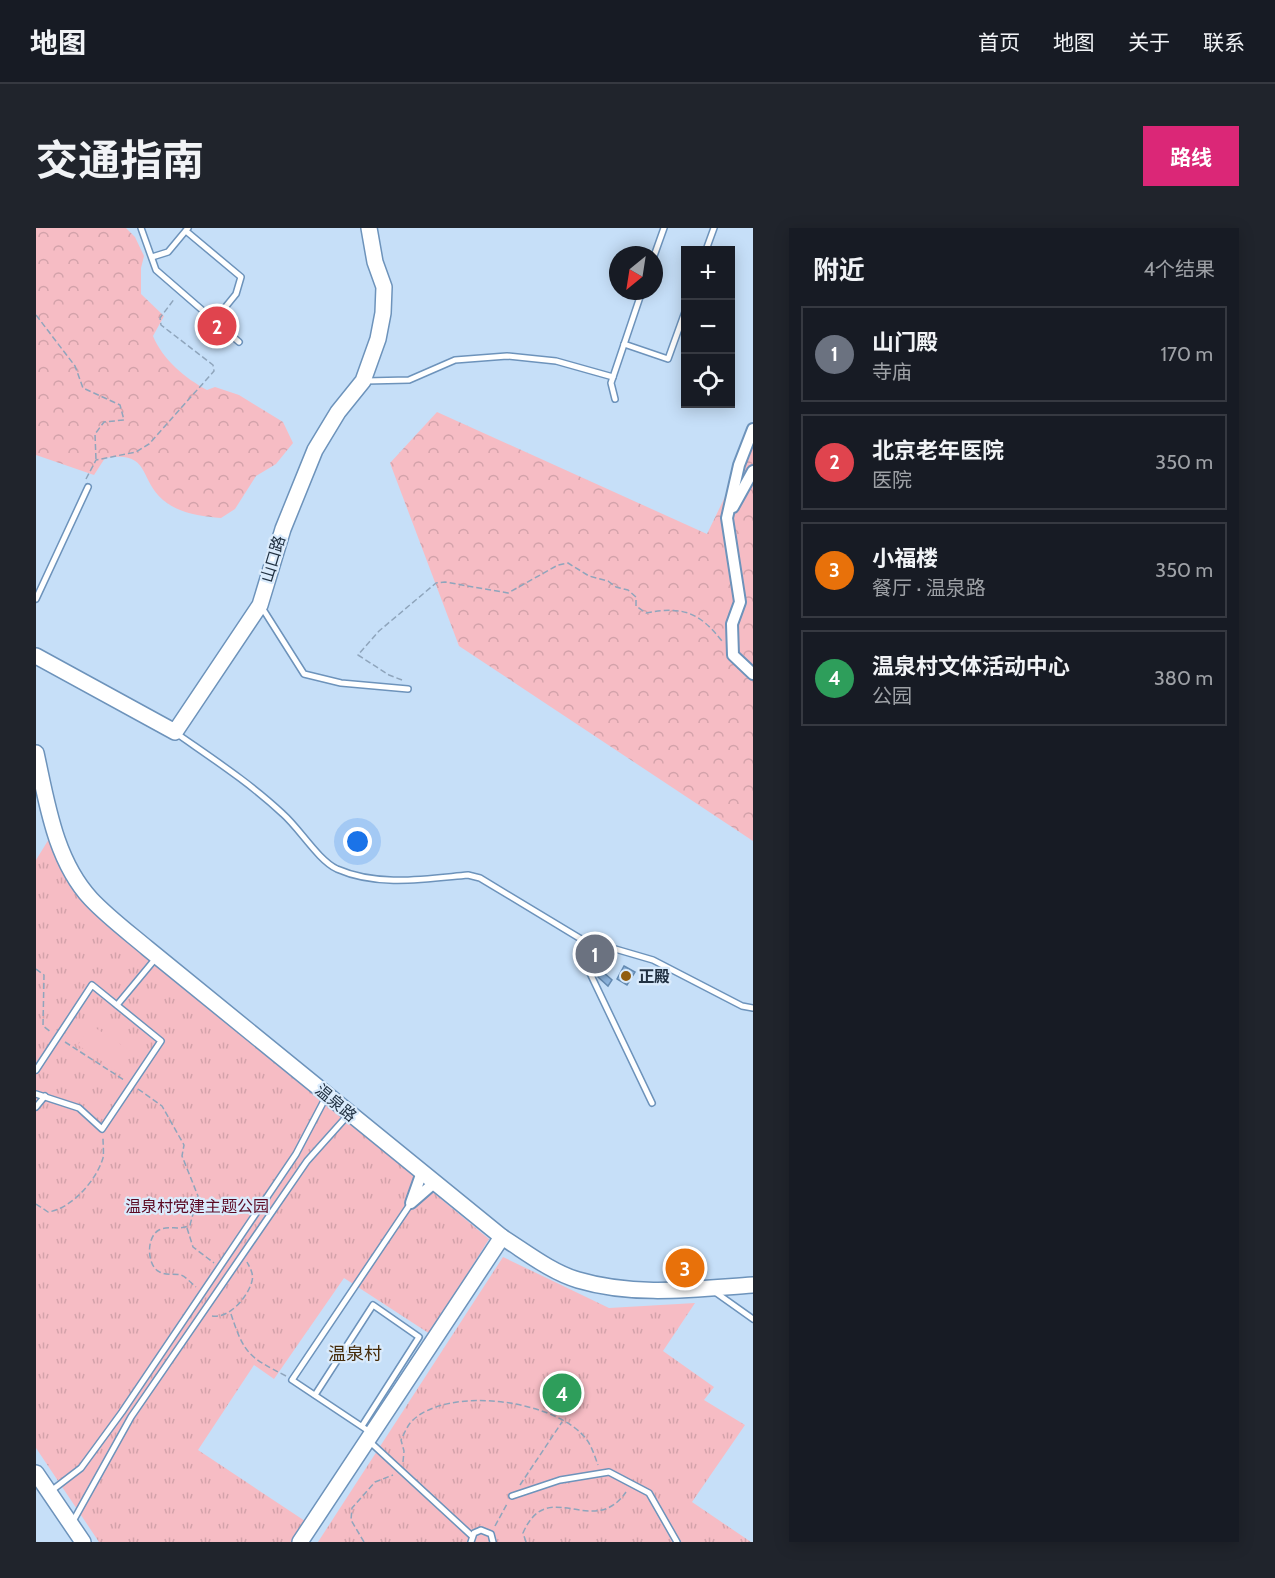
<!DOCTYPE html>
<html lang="zh">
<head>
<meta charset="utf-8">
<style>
	body { margin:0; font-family:Cabin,"Noto Sans SC",sans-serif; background:#20242c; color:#f1f3f6 }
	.controls { position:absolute; right:18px; top:18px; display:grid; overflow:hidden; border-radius:0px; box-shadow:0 3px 15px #0003 }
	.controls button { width:54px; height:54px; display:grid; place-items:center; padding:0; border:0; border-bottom:2px solid #363941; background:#171b24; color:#f1f3f6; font:30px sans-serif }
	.compass { position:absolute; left:573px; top:18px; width:54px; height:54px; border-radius:50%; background:#171b24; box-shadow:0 3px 15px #0003; rotate:210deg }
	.you { position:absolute; left:322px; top:614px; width:21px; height:21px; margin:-15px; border:4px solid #fff; border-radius:50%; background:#1a73e8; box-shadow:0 0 0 9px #1a73e833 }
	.badge { display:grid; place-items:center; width:39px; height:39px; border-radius:50%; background:#db2777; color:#fff; font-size:20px; font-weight:700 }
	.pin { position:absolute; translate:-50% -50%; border:3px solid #fff; box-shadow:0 2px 6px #0006 }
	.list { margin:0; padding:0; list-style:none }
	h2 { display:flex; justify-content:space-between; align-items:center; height:78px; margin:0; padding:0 24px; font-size:26px }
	h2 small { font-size:20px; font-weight:400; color:#9ea1a6 }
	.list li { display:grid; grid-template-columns:39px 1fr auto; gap:18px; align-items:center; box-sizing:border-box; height:96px; margin:0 12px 12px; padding:0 12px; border:2px solid #363941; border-radius:0px }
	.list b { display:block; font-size:22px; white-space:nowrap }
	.list p { margin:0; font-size:20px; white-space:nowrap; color:#9ea1a6 }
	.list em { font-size:20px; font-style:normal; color:#9ea1a6 }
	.icon { flex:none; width:33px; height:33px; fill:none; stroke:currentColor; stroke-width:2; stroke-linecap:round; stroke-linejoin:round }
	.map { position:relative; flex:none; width:717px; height:1314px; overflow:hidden; border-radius:0px }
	header { display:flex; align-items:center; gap:36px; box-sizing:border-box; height:84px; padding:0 30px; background:#171b24; border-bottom:2px solid #363941 }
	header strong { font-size:28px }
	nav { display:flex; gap:33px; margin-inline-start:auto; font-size:21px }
	.intro { display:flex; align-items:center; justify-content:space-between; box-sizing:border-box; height:144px; padding:0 36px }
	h1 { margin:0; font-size:42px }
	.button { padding:15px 27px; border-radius:0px; background:#db2777; color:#fff; font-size:21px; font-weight:700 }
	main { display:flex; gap:36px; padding:0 36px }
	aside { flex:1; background:#171b24; border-radius:0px; box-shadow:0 3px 15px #0003 }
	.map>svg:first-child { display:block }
</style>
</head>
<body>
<header>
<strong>地图</strong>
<nav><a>首页</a><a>地图</a><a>关于</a><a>联系</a></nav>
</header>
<div class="intro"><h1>交通指南</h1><a class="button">路线</a></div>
<main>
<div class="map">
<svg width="717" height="1314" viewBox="0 0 717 1314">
	<defs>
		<pattern id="forest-crowns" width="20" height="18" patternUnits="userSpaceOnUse" patternTransform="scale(1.5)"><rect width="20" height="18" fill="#f6bcc4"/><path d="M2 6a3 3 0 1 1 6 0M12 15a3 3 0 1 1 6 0" fill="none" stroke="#d3a2aa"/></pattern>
		<pattern id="park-tufts" width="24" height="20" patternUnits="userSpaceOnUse" patternTransform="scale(1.5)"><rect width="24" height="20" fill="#f6bcc4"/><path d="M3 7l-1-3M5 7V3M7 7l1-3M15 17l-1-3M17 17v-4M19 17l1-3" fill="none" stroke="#d3a2aa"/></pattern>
	</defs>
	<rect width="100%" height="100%" fill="#c6dff8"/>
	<g fill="url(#forest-crowns)">
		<path d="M0 0H90L99 9 108 28 105 40V66L128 88 117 108C127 132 149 150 171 162L179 159 203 167 247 194 257 215 240 236 220 248 199 281 185 290C164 288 144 286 127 272 102 250 115 223 69 230L58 247 0 227Z"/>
		<polygon points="401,184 671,306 717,211 717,613 423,418 354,235"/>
	</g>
	<g fill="url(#park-tufts)">
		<polygon points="16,606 47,672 453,1011 394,1106 308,1050 238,1151 218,1137 162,1222 269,1293 255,1314 63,1314 0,1220 0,632"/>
		<polygon points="467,1029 573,1080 659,1075 627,1123 678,1159 668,1172 709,1197 656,1274 715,1314 282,1314"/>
	</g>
	<polygon fill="#f6bcc4" points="55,797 96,824 82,844 42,817"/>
	<g fill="#8bb2db" stroke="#648ab1" stroke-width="1.5">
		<polygon points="559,720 565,724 559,733 553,729"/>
		<polygon points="588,738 599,744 591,757 581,751"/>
		<polygon points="567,744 576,752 572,758 562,749"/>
	</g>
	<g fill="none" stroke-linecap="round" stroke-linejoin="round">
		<g stroke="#6d93bb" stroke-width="8">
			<g id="lane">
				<polyline points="105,0 120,42 203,114"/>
				<polyline points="150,3 205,49 200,66 178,93"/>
				<polyline points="670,22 678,0"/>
				<polyline points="618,28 628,0"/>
				<polyline points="116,29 132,24 152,0"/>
				<polyline points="588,116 632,131 650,81"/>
				<polyline points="330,153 373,152 419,132 471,128 520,133 577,149"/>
				<polyline points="579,171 575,155 606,63"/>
				<polyline points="0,371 52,259"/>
				<polyline points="225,378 268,446 305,455 372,461"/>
				<path d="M140 505C177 531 214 555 247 586 264 601 282 632 301 641 342 659 389 651 432 647L444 650 545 711 617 732 706 778 717 780"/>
				<polyline points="545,711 553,743 616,875"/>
				<polyline points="81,777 120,730"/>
				<polyline points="0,842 56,757 125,813 66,901 43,880 0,866"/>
				<polyline points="0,879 9,868"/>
				<polyline points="679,1064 717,1091"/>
				<polyline points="279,1167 337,1077 383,1109 326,1198"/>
				<polyline points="334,1204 256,1152 375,975"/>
				<polyline points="333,1213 436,1308"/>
				<polyline points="15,1263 45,1240 86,1184 260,926 290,869"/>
				<polyline points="476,1268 524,1252 573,1244 613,1265 641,1314"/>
				<polyline points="36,1295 95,1189 271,933 313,886"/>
				<polyline points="435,1314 438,1305 445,1302 455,1306 457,1314"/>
			</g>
		</g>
		<g stroke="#6d93bb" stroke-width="14">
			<g id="street">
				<polyline points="717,201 703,237 691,290 704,374 696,396 697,427 717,446"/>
				<polyline points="697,279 717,243"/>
				<polyline points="386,944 375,975 398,955"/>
			</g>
		</g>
		<g stroke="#6d93bb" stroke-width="18">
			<g id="secondary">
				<polyline points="0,428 139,504 224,377 247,301 279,222 302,184 327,153 342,111 347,85 348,59 339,34 333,0"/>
				<path d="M0 525C11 575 19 632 55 671 72 689 92 704 111 720L466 1009C490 1024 515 1044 542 1052 599 1069 659 1061 717 1057"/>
				<polyline points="0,1245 47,1314"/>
				<polyline points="264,1314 466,1009"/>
			</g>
		</g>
		<g stroke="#8fa5bc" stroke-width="1.5" stroke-dasharray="6 3" stroke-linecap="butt">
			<polyline points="0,87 39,138 47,160 84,177 88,192 68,194 59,206 60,232"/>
			<polyline points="50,251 60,232 100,224 113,216 178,143 177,137 125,97 124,90 139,70"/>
			<path d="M366 452 353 447 322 427 343 403 400 355 409 354 472 365 522 337 532 335 553 348 572 353 580 359 592 362 600 369V378L610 385C647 378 663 384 686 413"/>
			<polyline points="0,741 8,747 7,798 15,804"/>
			<polyline points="29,814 88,852"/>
			<path d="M102 861 126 878 148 917 146 928 162 968 154 997C144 1003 133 997 123 1002 110 1009 111 1036 122 1043 129 1048 138 1045 145 1047 150 1049 155 1055 160 1059"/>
			<path d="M0 976 12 984C35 981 60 953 67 930 68 924 67 916 67 910"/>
			<polyline points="151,1000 157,1019 178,1035"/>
			<path d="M195 1086C208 1126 213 1129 250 1148"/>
			<path d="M176 1088C193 1091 212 1069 216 1053 218 1046 214 1040 211 1034"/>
			<path d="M367 1234 368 1223 365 1212C368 1206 371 1198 376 1193 412 1157 522 1172 551 1212 556 1219 559 1229 562 1237"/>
			<polyline points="484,1257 526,1194"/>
			<polyline points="459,1298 471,1276"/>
			<polyline points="328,1314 315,1292 316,1280 339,1254 357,1247"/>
			<path d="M490 1314 487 1305C512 1247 557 1312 590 1264"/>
		</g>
		<use href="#lane" stroke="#fff" stroke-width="5"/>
		<use href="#street" stroke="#fff" stroke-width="10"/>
		<use href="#secondary" stroke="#fff" stroke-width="15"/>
	</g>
	<circle fill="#915d10" stroke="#daebfc" stroke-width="2" cx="590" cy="748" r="6"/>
	<g text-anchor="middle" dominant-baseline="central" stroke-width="4.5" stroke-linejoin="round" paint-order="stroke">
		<g font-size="16" fill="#213142" stroke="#daebfc">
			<text transform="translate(237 331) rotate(-73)">山口路</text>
			<text transform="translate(300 875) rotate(40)">温泉路</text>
		</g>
		<g font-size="16" font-weight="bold" fill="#213142" stroke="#daebfc" text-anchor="start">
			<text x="602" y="748">正殿</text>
		</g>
		<g font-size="16" fill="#5b0923" stroke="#daebfc">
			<text x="161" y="978">温泉村党建主题公园</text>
		</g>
		<g font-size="18" fill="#452b09" stroke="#daebfc">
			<text x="319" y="1126">温泉村</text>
		</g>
	</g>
</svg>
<div class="controls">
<button>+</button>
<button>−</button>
<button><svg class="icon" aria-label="locate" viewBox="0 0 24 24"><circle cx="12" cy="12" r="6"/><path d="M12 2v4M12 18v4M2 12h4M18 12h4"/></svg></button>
</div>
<svg class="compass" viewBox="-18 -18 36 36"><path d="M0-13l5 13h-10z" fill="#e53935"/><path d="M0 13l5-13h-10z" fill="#9ea1a6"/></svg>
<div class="you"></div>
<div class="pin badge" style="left:559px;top:726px;background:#6b7280">1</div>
<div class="pin badge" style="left:181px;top:98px;background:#e0444e">2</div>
<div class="pin badge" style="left:649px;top:1040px;background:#e8710a">3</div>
<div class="pin badge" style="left:526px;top:1165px;background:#2e9e5b">4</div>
</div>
<aside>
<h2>附近<small>4个结果</small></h2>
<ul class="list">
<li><span class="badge" style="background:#6b7280">1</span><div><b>山门殿</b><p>寺庙</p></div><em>170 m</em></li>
<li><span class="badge" style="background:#e0444e">2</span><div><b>北京老年医院</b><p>医院</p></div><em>350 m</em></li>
<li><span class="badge" style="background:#e8710a">3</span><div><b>小福楼</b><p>餐厅 · 温泉路</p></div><em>350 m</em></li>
<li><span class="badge" style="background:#2e9e5b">4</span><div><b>温泉村文体活动中心</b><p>公园</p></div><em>380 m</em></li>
</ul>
</aside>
</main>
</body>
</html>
